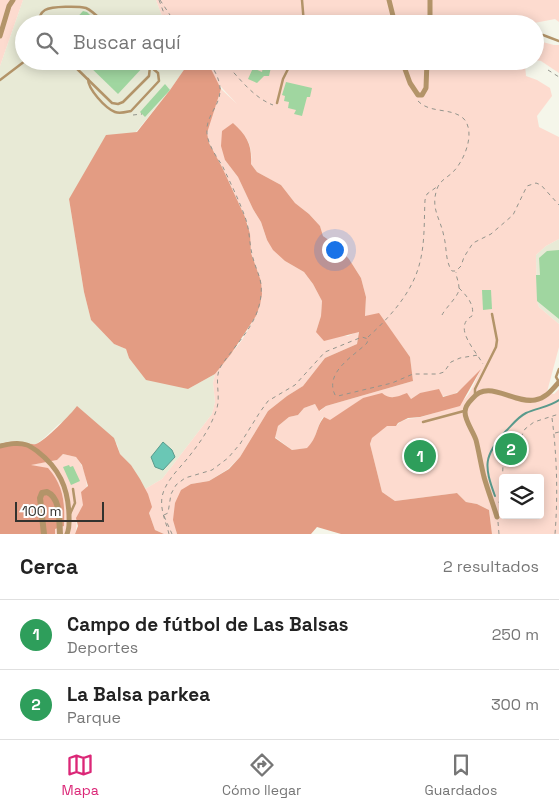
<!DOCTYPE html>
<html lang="es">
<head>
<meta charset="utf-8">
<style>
	body { margin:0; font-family:"Space Grotesk",sans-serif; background:#f6f6f6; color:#222 }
	.controls { position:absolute; right:15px; bottom:15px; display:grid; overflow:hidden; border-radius:5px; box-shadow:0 2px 12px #0003 }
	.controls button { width:45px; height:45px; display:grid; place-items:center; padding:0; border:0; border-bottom:1px solid #e0e0e0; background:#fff; color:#222; font:25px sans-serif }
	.scale { position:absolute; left:15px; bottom:12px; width:89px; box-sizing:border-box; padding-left:5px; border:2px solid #32322e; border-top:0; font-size:14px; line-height:18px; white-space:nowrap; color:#32322e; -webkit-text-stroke:4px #fff; paint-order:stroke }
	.you { position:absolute; left:334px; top:249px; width:18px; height:18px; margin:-12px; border:4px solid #fff; border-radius:50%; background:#1a73e8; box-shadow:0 0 0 8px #1a73e833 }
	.badge { display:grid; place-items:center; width:32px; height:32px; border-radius:50%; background:#db2777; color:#fff; font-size:16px; font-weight:700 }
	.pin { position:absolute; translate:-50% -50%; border:2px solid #fff; box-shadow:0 1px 5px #0006 }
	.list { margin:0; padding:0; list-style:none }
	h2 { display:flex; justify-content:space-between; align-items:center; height:65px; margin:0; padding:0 20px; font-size:21px }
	h2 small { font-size:16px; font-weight:400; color:#767676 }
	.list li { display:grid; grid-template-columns:32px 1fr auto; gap:15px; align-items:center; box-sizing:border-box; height:70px; padding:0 20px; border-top:1px solid #e0e0e0 }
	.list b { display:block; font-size:19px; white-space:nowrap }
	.list p { margin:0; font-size:16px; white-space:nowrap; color:#767676 }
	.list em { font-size:16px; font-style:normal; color:#767676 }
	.icon { flex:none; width:28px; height:28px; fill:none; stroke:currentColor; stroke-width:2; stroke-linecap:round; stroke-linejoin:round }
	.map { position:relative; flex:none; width:559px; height:534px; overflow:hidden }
	.search { position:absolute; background:#fff; box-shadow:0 2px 12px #0003; left:15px; right:15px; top:15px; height:55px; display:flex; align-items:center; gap:12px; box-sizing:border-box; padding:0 18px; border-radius:28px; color:#767676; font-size:19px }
	.sheet { height:205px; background:#fff }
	nav { display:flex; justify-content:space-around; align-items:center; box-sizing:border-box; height:70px; border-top:1px solid #e0e0e0; background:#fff; font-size:14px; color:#767676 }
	nav a { display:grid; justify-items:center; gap:2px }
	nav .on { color:#db2777 }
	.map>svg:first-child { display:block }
</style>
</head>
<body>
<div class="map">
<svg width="559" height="534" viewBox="0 0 559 534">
	<rect width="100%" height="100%" fill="#f5f6ea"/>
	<g fill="#e8ead6">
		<polygon points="23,0 156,0 165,24 24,24 24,61 190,61 170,90 136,132 69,199 84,292 91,320 114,344 126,349 129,358 188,389 215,374 213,383 215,402 212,414 162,479 145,489 131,465 120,454 117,444 67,419 59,424 43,439 36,444 0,444 0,66"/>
		<polygon points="559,239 559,324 539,307 537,301 536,255 546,246"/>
	</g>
	<g fill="#fddbcf" fill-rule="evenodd">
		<polygon points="0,0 23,0 0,66"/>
		<polygon points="156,0 559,0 559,22 555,19 529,24 165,24"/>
		<polygon points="535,40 554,45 559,45 559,73 541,61 535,60"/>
		<path d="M197 61H528L525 65 526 76 537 80 550 88 552 96 537 116 539 127 559 137V239L546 246 536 255 537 301 539 307 559 324V347L547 392 554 394 559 389V534H492L489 510 477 504 466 502 457 493 395 501 382 492 370 444 372 438 387 425 396 426C403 418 411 419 421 417 429 415 456 406 462 401 470 396 476 379 480 371 455 395 456 400 420 393L411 399 407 394 396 397 363 398 330 421 323 417C315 430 318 436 308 448L292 450 275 437 278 426 289 417 298 415 304 408 315 404 320 411 326 406 413 381 410 357 379 314 365 317 366 297 361 278 349 259 336 245 323 236 320 226 309 214 295 203 281 185 257 172 251 164C253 145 247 136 233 123L225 160 238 177 253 209 261 222 267 240 285 261 304 272 313 284 322 301 321 316 316 332 348 336 359 331 357 344 325 358 303 386 287 396 268 411 240 457 228 469 209 481 191 484 176 531 177 534H164L155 530 149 513 145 489 162 479 212 414 215 402 213 383 215 374 242 340 256 316 260 305 261 281 251 253 248 225 245 217 222 167 209 143 206 133 221 89 237 104ZM503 478H540V515H503Z"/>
		<path d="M63 454 76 457C87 471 90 487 83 505 82 509 77 514 77 519 76 524 77 528 75 534H55L54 529 64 526C65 504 63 485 48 469L29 465 57 460Z"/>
	</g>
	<g fill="#e39c83">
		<polygon points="190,61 207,61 221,89 207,133 209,143 222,167 245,217 250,234 251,253 261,281 262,294 260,305 256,316 231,354 215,374 188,389 146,380 129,358 126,349 114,344 91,320 84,292 69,199 106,135 137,132 170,90"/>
		<path d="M233 123C247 136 252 144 251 164L257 172 281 185 295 203 309 214 320 226 323 236 336 245 349 259 361 278 366 297 365 316 379 313 410 357 413 381 326 406 319 411 315 404 304 408 298 415 289 417 278 426 275 438 292 450 307 448C318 437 315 429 324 417L330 420 363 398 382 393C390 400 397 397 407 393L411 399 420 393 439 389 443 397 457 393 481 369 460 406 420 417 408 418 398 423 396 426H387L372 438 370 444 382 492 395 501 457 493 466 502 477 504 489 510 492 534H341L317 527 311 534H177L173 520 175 503 181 490 191 484 209 481 229 469 240 457 268 411 287 396 303 386 325 358 357 344 359 332 324 341 316 332 321 316 322 301 313 284 304 272 285 261 273 250 267 240 261 222 253 209 238 177 225 160 221 146 222 131Z"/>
		<path d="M77 406 114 438 120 454 131 465 140 479 148 494 152 507 149 513 155 530 164 534H75L78 526 76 518 83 505 81 492 88 486 82 465 76 457 63 454 57 460 31 465 48 468C64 486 65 504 64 526L55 529V534H0V444C7 442 13 441 20 442 25 442 31 445 36 444 44 442 72 413 77 406Z"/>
	</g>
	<polygon fill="#6ac7b5" stroke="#599a8c" points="163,442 172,450 175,457 163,470 155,467 151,457"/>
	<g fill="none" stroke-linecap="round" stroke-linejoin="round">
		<path stroke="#599a8c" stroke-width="2" d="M495 496C484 466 483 456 506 431 512 425 518 417 526 413 537 408 549 407 559 400"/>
	</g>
	<g fill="#a0d6a0">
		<polygon points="83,11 87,12 99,24 71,24"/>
		<polygon points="84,61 138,61 144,66 118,94"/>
		<polygon points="264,61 272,63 269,76 264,76 257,83 248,79 253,68 262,72"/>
		<polygon points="286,82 312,88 310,97 307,97 302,116 294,114 296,110 288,108 289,102 284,101 285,96 282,95"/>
		<polygon points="165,84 170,90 145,117 140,112"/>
		<polygon points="559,250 559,319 537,301 536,275 540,275 539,258 547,251"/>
		<polygon points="482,290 491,290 492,309 483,310"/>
		<polygon points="69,465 70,467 73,466 80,481 71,485 63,467"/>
	</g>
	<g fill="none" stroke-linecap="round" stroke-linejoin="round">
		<g stroke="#93948c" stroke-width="1" stroke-dasharray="4 4" stroke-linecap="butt">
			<polyline points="159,0 168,24"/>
			<polyline points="160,0 176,24"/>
			<path d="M223 61C238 76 252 97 273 105"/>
			<polyline points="548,70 559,77"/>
			<path d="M418 101C430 114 452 107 464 119 476 133 464 161 453 172 447 178 440 180 437 189 430 209 441 219 444 237 447 248 445 261 452 271H456L461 266 464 257 473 243 491 234 513 215 527 186 536 183 541 185 559 205"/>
			<polyline points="133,115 142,114"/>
			<path d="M459 288C467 296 475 305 472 316 452 327 476 351 483 364"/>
			<path d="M442 315C446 307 460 295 459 288 459 282 456 277 456 272"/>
			<path d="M368 337C390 317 413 292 420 262 425 242 424 221 425 200L427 194 438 186"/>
			<path d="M552 418C557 456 558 496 555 534"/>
			<polyline points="555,433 559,432"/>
			<polyline points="499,503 502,489 503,465 508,456 513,453 525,429 534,422 559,414"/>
			<path d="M164 515 168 513 171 494 176 485 185 478 212 470 228 458 240 444 260 412 268 401 295 385 325 352 362 337 368 339 367 343C354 356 324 372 335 395L338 396 392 383 413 374H438L444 372 451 362 460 358 478 355"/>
			<polyline points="164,516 172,534"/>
			<polyline points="498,522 499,534"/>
			<path d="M169 534C166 522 160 510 162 497 165 482 177 471 187 459 199 444 210 429 216 411 222 396 213 379 221 366 236 343 259 324 261 294 263 279 255 269 252 254 249 242 250 230 245 217 239 200 230 182 222 165 217 158 212 150 209 142 197 109 240 104 208 61"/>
		</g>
		<g stroke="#b39469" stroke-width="2.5">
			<polyline points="302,0 304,24"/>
			<path d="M38 24C39 18 40 13 45 10 52 6 79 6 86 8 93 11 99 18 105 24"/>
			<polyline points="543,35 559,41"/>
			<polyline points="69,61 112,103 118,104 123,102 149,76 150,66 145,61"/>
			<path d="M88 79C88 89 105 108 115 112 120 114 126 112 131 111L159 81 158 73 151 67"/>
			<polyline points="0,80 25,61"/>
			<polyline points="277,103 283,79 292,61"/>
			<polyline points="559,382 556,377 559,369"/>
			<polyline points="475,394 475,389 496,347 497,340 492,314"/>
			<polyline points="423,422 464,411"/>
			<polyline points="70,514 75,503 73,489"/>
		</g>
		<g stroke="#b39469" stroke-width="5">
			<polyline points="389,0 395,24"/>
			<polyline points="430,24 430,0"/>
			<polyline points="0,36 9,6 13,0"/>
			<polyline points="402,61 410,83 418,95 422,95 426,88 427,61"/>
			<path d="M0 446C9 444 18 442 27 445 30 446 34 449 37 451 59 468 68 487 69 515 69 522 70 527 67 534"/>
			<path d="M497 517C493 504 488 491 484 477 481 465 479 452 476 440 473 431 465 421 465 412 465 407 468 403 472 399 488 378 513 404 535 400 546 398 552 390 559 382"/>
		</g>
		<path stroke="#b39469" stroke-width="6" d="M44 534 40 498 42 493 47 492C61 498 59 521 60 534"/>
	</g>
</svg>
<div class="controls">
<button><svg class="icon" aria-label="layers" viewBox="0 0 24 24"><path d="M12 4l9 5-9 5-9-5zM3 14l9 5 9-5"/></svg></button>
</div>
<div class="scale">100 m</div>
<div class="you"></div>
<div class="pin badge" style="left:420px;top:456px;background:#2e9e5b">1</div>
<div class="pin badge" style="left:511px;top:449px;background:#2e9e5b">2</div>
<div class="search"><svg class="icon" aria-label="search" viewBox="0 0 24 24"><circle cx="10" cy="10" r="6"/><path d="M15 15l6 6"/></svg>Buscar aquí</div>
</div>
<section class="sheet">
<h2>Cerca<small>2 resultados</small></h2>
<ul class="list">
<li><span class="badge" style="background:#2e9e5b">1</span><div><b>Campo de fútbol de Las Balsas</b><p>Deportes</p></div><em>250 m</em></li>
<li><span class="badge" style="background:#2e9e5b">2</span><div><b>La Balsa parkea</b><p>Parque</p></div><em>300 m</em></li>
</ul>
</section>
<nav>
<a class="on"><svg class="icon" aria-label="map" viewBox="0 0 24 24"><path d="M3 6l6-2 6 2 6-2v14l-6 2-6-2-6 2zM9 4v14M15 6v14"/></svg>Mapa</a>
<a><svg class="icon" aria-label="directions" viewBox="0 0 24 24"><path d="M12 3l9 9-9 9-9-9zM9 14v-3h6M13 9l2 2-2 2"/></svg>Cómo llegar</a>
<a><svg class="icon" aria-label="saved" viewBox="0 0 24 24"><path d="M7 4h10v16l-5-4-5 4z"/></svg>Guardados</a>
</nav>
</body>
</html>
